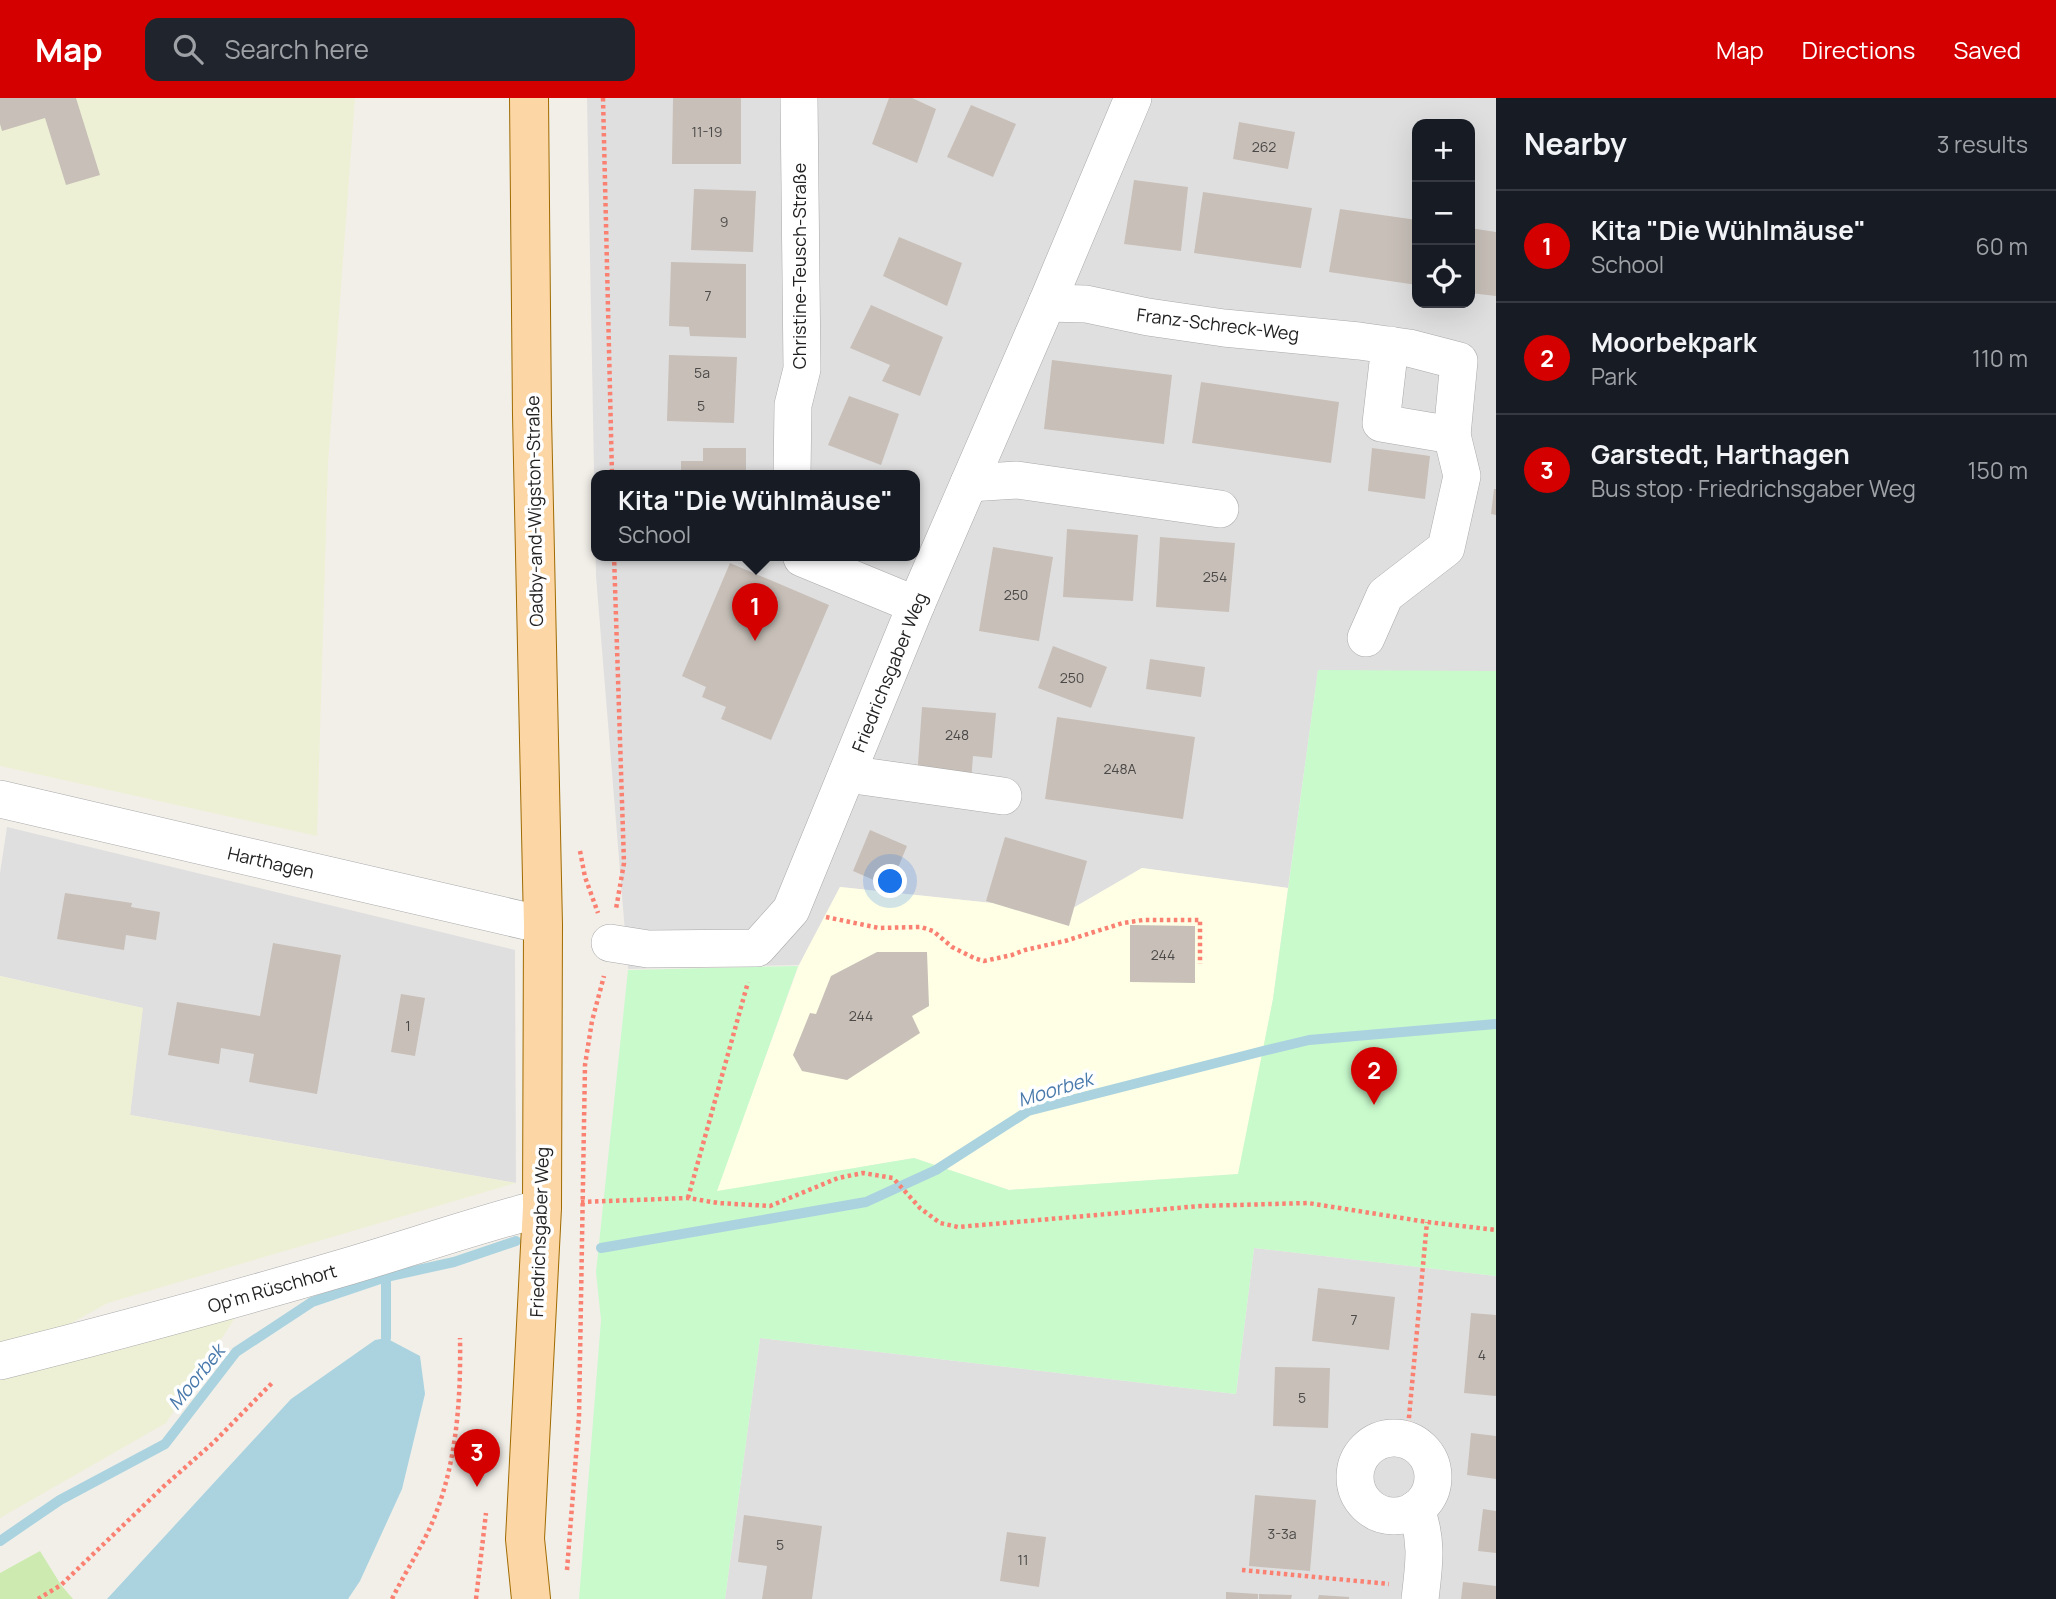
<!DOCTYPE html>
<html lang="en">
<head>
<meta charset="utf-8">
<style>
	body { margin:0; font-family:Manrope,sans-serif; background:#20242c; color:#f1f3f6 }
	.controls { position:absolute; right:21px; top:21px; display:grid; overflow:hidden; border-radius:14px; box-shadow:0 7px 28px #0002 }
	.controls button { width:63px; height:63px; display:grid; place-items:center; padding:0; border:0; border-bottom:2px solid #363941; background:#171b24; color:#f1f3f6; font:35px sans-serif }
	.you { position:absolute; left:891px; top:784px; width:24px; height:24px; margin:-18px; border:5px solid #fff; border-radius:50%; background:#1a73e8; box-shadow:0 0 0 10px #1a73e833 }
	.badge { display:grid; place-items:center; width:46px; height:46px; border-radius:50%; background:#d40000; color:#fff; font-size:23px; font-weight:700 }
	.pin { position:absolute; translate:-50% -58px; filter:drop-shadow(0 2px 4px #0008) }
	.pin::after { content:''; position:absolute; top:37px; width:24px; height:21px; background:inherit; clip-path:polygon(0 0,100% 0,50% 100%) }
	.popup { position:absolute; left:591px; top:372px; width:329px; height:91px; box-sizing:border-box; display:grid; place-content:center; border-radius:14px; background:#171b24; filter:drop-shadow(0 2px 5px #0005); font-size:23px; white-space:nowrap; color:#9ea1a6 }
	.popup b { font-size:26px; color:#f1f3f6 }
	.popup::after { content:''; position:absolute; left:50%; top:100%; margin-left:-14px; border:14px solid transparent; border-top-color:#171b24 }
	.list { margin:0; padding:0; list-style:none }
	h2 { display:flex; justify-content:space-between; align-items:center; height:91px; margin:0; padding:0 28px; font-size:30px }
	h2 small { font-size:23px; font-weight:400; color:#9ea1a6 }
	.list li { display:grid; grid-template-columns:46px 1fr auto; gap:21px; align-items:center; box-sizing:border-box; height:112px; padding:0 28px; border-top:2px solid #363941 }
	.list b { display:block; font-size:26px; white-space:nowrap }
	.list p { margin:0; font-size:23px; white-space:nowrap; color:#9ea1a6 }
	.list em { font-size:23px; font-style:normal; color:#9ea1a6 }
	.icon { flex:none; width:38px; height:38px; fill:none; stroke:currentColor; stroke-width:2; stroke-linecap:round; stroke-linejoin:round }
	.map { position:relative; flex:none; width:1496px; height:1501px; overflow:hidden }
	header { display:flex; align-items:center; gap:42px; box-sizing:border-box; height:98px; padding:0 35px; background:#d40000; color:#fff }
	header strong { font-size:33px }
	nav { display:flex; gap:38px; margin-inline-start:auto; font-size:24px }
	.search { width:490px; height:63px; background:#20242c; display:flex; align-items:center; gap:18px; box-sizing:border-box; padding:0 24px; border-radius:14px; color:#9ea1a6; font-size:26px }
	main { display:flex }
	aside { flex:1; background:#171b24 }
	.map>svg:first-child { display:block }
</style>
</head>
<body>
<header>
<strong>Map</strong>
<div class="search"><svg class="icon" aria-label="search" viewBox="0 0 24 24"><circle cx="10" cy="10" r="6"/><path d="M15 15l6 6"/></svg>Search here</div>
<nav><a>Map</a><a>Directions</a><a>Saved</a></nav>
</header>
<main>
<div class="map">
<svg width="1496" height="1501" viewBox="0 0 1496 1501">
	<rect width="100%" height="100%" fill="#f2efe9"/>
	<g fill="#e0dfdf" fill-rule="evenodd">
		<path d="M587 0H1496V573H1318L1288 790 1142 770 1068 813 840 789 799 867 628 871 596 478ZM1417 26H1470V205H1417ZM596 377H914V457H596Z"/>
		<polygon points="7,729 515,852 516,1085 130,1017 142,910 0,878 0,775"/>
		<polygon points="1254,1150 1496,1178 1496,1501 725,1501 760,1240 1236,1296"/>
	</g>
	<polygon fill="#ffffe5" points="1142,770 1288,790 1273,901 1239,1076 1009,1092 914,1060 716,1094 799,867 840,789 1068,813"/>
	<g fill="#eef0d5">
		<polygon points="0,0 355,0 328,366 317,738 0,668"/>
		<polygon points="0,878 143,910 130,1017 516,1085 108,1205 66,1228 0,1244"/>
		<polygon points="237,1217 166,1325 0,1420 0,1276"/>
	</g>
	<polygon fill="#cdebb0" points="40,1453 61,1487 73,1501 0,1501 0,1475"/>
	<polygon fill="#c8facc" points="1318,572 1496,573 1496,1178 1254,1150 1236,1296 760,1240 725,1501 579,1501 601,1222 596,1174 628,872 798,868 717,1093 914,1060 1009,1092 1238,1076 1273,901"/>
	<polygon fill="#aad3df" points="386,1240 420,1258 425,1296 402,1391 360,1483 348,1501 107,1501 291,1301 375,1242"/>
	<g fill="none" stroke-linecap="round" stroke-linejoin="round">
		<g stroke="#aad3df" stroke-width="10">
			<polyline points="601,1150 866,1104 936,1072 1028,1013 1263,953 1309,942 1496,926"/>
			<polyline points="386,1179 386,1240"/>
			<polyline points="0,1443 60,1402 165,1346 236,1254 312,1204 386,1179 454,1164 516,1143"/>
		</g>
	</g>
	<g fill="#c7bfb8">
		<polygon points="0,0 76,0 100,77 66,87 45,20 2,33 0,26"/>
		<polygon points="673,0 741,0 741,66 672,66"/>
		<polygon points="889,0 912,0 936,11 917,65 872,46"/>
		<polygon points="971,7 1016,26 993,79 947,59"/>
		<polygon points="1239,24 1295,34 1288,71 1233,61"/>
		<polygon points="1134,82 1188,89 1181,153 1124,146"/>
		<polygon points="694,91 756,93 753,154 691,152"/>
		<polygon points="1203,94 1312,110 1301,170 1194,155"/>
		<polygon points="1340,111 1417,122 1417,187 1329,174"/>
		<polygon points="1470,130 1496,134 1496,198 1470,195"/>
		<polygon points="899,139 962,165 947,208 883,178"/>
		<polygon points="671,164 746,166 746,240 690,238 689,229 669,228"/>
		<polygon points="871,207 943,239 920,298 882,283 890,267 850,250"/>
		<polygon points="669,257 737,259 734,325 667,323"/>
		<polygon points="1052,262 1172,277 1164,346 1044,331"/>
		<polygon points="1201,284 1339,304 1331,365 1192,345"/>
		<polygon points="849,298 899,316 881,367 828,347"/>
		<polygon points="703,350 746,350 746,377 681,377 681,363 703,363"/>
		<polygon points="1372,350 1430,358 1425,401 1368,393"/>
		<polygon points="1494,391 1496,391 1496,417 1491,416"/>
		<polygon points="1067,431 1138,437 1133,503 1063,499"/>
		<polygon points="1160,439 1235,445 1229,514 1156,509"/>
		<polygon points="993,449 1053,459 1039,543 979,533"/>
		<polygon points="730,465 829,507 771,642 721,621 726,609 702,599 706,589 682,578"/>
		<polygon points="1053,548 1107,569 1091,610 1038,590"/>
		<polygon points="1150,561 1205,569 1201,599 1146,591"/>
		<polygon points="922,609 996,615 992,660 973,658 971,684 917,680"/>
		<polygon points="1057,619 1195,639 1183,721 1045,701"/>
		<polygon points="870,732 907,748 890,789 853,773"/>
		<polygon points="1005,739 1087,763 1069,828 986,803"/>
		<polygon points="65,795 132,805 131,809 160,814 156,842 126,837 124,852 57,841"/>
		<polygon points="1130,827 1195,828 1195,885 1130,884"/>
		<polygon points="273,845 341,857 317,996 249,984 254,956 221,950 219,966 168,957 177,904 260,918"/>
		<polygon points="877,854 927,854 929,908 912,918 920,935 847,982 802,973 793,957 810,915 816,916 831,878"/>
		<polygon points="401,896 425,900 415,958 391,954"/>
		<polygon points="1318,1190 1395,1199 1389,1252 1312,1243"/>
		<polygon points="1471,1215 1496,1217 1496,1298 1464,1295"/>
		<polygon points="1275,1269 1330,1270 1328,1330 1273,1328"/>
		<polygon points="1471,1335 1496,1338 1496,1381 1467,1377"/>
		<polygon points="1255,1397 1316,1402 1310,1473 1249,1468"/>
		<polygon points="1483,1411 1496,1413 1496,1455 1478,1453"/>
		<polygon points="744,1417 822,1428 812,1501 762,1501 767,1468 738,1464"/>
		<polygon points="1007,1434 1046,1439 1039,1489 1000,1483"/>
		<polygon points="1463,1484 1496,1488 1496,1501 1461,1501"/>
		<polygon points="1226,1494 1258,1496 1258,1501 1226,1501"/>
		<polygon points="1259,1496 1292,1497 1291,1501 1259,1501"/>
		<polygon points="1319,1497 1349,1499 1349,1501 1318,1501"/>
	</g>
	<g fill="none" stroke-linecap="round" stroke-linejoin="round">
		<g stroke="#a9a9a9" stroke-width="38">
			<g id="minor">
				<polyline points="1047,205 1086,206 1148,219 1224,230 1359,243 1409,250 1459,263 1452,337 1381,325 1390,247"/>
				<polyline points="792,377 793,307 802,271 799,0"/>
				<polyline points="969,385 1017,382 1220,411"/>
				<polyline points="801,457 802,460 916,507"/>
				<polyline points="1366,540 1385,497 1446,450 1462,378 1452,337"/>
				<polyline points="847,676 1003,698"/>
				<polyline points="0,701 543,827"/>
				<polyline points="610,845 648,851 757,850 791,812 916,507 1047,205 1133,0"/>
				<path d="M0 1263C117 1234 233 1202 349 1168 413 1149 477 1127 542 1110"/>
				<circle cx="1394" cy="1379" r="39"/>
				<path d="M1416 1411C1428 1444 1424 1467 1420 1501"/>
			</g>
		</g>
		<g stroke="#a06b00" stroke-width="40">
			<polyline id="major" points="529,0 532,317 543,827 542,1110 525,1441 531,1501"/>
		</g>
		<g stroke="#fa8072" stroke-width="4.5" stroke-dasharray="3.5 3.5" stroke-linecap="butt">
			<polyline points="603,0 612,377"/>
			<polyline points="614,457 624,765 616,811"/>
			<polyline points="580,753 585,779 598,815"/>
			<polyline points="826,819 879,830 921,829 933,833 952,849 974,860 984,863 1012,857 1025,852 1065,843 1123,825 1143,822 1200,822 1200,866"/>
			<polyline points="688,1100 748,884"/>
			<polyline points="581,1104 688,1100 718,1105 770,1108 838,1080 863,1075 893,1080 920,1110 940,1125 958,1129 1200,1108 1308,1105 1427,1124 1496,1132"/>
			<polyline points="1407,1341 1427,1124"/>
			<polyline points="567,1472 579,1319 585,967 592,923 604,878"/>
			<polyline points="1242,1472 1389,1486"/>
			<polyline points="38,1501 61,1487 163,1389 214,1344 274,1283"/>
			<path d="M392 1501C406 1472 425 1445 436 1415 457 1361 461 1298 460 1240"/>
			<polyline points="476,1501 486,1415"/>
		</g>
		<use href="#minor" stroke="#fff" stroke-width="37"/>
		<use href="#major" stroke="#fcd6a4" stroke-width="38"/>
	</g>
	<g text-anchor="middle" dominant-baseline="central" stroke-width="7" stroke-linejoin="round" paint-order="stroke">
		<g font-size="14" fill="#4b4948">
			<text x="707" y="33">11-19</text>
			<text x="1264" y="48">262</text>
			<text x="724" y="123">9</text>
			<text x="708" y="197">7</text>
			<text x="702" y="274">5a</text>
			<text x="701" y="307">5</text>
			<text x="1215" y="478">254</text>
			<text x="1016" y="496">250</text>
			<text x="1072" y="579">250</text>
			<text x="957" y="636">248</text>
			<text x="1120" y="670">248A</text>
			<text x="1163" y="856">244</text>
			<text x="861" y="917">244</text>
			<text x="408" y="927">1</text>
			<text x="1354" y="1221">7</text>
			<text x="1482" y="1256">4</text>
			<text x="1302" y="1299">5</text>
			<text x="1282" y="1435">3-3a</text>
			<text x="780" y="1446">5</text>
			<text x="1023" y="1461">11</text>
		</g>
		<g font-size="18" fill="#222" stroke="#fff">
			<text transform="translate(799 168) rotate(-90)">Christine-Teusch-Straße</text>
			<text transform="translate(1218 226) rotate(7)">Franz-Schreck-Weg</text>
			<text transform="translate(534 413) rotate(-91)">Oadby-and-Wigston-Straße</text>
			<text transform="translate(889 574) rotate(-68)">Friedrichsgaber Weg</text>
			<text transform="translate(271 764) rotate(13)">Harthagen</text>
			<text transform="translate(539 1134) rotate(-88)">Friedrichsgaber Weg</text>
			<text transform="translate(272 1190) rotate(-16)">Op'm Rüschhort</text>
		</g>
		<g font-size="19" font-style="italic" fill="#4a7aab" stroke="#fff">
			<text transform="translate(1055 991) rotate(-17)">Moorbek</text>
			<text transform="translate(196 1279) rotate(-51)">Moorbek</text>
		</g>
	</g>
</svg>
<div class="controls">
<button>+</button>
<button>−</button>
<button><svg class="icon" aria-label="locate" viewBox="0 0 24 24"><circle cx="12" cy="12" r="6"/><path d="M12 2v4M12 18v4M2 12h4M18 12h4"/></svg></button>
</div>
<div class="you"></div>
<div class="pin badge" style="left:755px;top:543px">1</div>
<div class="popup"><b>Kita &quot;Die Wühlmäuse&quot;</b>School</div>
<div class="pin badge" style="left:1374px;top:1007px">2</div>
<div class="pin badge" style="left:477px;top:1389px">3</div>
</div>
<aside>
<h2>Nearby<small>3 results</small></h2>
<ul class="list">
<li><span class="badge">1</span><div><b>Kita &quot;Die Wühlmäuse&quot;</b><p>School</p></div><em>60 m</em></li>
<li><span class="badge">2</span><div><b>Moorbekpark</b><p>Park</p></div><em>110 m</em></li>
<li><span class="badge">3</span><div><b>Garstedt, Harthagen</b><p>Bus stop · Friedrichsgaber Weg</p></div><em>150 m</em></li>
</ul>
</aside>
</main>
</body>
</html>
